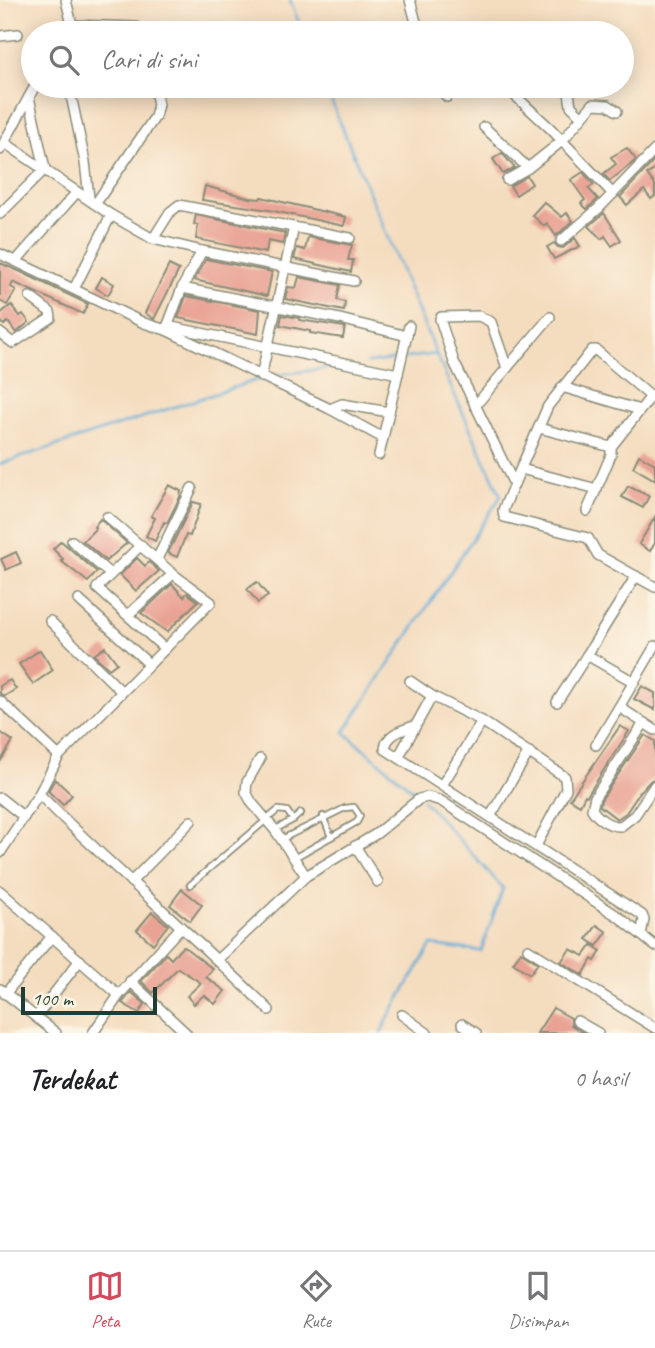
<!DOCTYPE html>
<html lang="id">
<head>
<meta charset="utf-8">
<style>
	body { margin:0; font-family:Caveat,sans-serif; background:#f6f6f6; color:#202124 }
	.scale { position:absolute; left:21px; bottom:18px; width:136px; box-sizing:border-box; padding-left:7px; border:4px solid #1f3d34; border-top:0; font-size:19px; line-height:24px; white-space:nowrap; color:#1f3d34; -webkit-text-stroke:5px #fcf5e5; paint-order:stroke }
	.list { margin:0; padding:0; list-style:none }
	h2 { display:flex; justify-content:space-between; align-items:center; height:91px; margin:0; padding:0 28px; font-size:30px }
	h2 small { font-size:23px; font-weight:400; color:#757577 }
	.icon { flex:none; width:38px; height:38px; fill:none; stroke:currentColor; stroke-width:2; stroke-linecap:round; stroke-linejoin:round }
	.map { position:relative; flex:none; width:655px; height:1033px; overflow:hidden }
	.search { position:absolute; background:#fff; box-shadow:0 4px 18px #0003; left:21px; right:21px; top:21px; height:77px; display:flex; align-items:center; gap:18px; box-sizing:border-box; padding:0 24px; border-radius:38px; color:#757577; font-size:26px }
	.sheet { height:217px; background:#fff }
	nav { display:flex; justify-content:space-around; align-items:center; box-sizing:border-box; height:98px; border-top:2px solid #e0e0e0; background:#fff; font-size:19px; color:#757577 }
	nav a { display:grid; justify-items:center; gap:4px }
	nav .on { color:#d1495b }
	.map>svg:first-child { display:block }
</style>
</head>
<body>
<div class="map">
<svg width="655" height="1033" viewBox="0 0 655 1033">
	<rect width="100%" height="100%" fill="#fcf5e5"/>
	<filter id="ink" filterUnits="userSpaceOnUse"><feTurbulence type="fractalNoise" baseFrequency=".0143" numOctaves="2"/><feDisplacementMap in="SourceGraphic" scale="14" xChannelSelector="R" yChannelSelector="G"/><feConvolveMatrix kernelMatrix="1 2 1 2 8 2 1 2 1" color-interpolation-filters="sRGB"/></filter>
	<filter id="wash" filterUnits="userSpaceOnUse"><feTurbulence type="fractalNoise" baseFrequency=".00686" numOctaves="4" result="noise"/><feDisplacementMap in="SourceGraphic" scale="28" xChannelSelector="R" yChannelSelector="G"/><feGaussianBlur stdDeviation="1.57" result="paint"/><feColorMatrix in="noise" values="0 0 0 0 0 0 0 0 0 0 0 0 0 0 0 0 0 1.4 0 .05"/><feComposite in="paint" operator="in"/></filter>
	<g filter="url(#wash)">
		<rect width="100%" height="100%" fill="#f4dcbe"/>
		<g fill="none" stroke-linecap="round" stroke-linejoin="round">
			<g stroke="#5faad7" stroke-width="2.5">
				<polyline points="290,0 303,33"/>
				<polyline points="325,86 436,354 501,496 344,732 419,795"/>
				<polyline points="405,358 436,354"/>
				<polyline points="367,363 398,359"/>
				<polyline points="269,376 343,366"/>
				<polyline points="0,464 260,379"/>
				<polyline points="381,1033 388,1018 431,945 481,951 503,888 423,800"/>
			</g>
		</g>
		<g id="blocks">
			<g fill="#e9a394">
				<polygon points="627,148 636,160 610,181 603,174 616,164 611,157"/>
				<polygon points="502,153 515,168 503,174 493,159"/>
				<polygon points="655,160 655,170 647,174 655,185 655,196 651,199 644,190 627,205 620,197"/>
				<polygon points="583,172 594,185 588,188 598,199 587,209 581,203 585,200 571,180"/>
				<polygon points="527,176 532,184 516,195 510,186"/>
				<polygon points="205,186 250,198 260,199 261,197 346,217 344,226 269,210 202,200"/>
				<polygon points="544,202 562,217 567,213 573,221 556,236 547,223 544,226 532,215"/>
				<polygon points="604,213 621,240 612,246 605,236 601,239 589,226"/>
				<polygon points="196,215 285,233 283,244 268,241 266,253 196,239 198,225 194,224"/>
				<polygon points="308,237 352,245 348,260 353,260 351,272 294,259 297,248 305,250"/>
				<polygon points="575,238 580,246 554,259 547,247 554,243 558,247 563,248"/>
				<polygon points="206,259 272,272 267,296 194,280"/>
				<polygon points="0,263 21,272 88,304 83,314 13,282 11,287 16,290 7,305 0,301"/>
				<polygon points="169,265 179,270 154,319 145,313"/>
				<polygon points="102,277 114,284 108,295 96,288"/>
				<polygon points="299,277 340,285 337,300 345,302 344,311 285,299 288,287 296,288"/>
				<polygon points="186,296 260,310 258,334 178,318"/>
				<polygon points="11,305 20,316 23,314 29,322 16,333 8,322 4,325 0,320 0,314"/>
				<polygon points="282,315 299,318 299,320 345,327 343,338 310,333 310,331 280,325"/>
				<polygon points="639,455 655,464 655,480 633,467"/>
				<polygon points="169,485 181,491 180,497 167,523 164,522 155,541 146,536 155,518 151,516"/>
				<polygon points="628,486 649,496 643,508 622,497"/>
				<polygon points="193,502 201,504 190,536 186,535 177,557 168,553"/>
				<polygon points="655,517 655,543 650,551 639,544"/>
				<polygon points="100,519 127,543 106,561 83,541 96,528 94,527"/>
				<polygon points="61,541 97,572 88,582 61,561 63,559 53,549"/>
				<polygon points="16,552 21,563 6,570 1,559"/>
				<polygon points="137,558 145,566 149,562 159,571 136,591 120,575"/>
				<polygon points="257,582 268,596 258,603 247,589"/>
				<polygon points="172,584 184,597 187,593 198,601 167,632 141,613"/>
				<polygon points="105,647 117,663 109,669 94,655"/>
				<polygon points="40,650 53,670 33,684 19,664"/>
				<polygon points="10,680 16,689 5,696 0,694 0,686"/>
				<polygon points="642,686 655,693 655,710 634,699"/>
				<polygon points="620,726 629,731 587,796 585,795 580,805 570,799"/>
				<polygon points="0,732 13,741 0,762"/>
				<polygon points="645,735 655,741 655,778 650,781 640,792 626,813 617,819 600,806 601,800"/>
				<polygon points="55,779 72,795 63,805 48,791"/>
				<polygon points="182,889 202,905 190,921 170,905"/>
				<polygon points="152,912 168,925 153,944 137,930"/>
				<polygon points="597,925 607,932 597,946 587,939"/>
				<polygon points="592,945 601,951 595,961 592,959 583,975 561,962 570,949 584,956"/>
				<polygon points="183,946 213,969 206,977 225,991 215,1004 204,995 194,1004 187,996 201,983 178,968 153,993 141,981 166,954 171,959"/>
				<polygon points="521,952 538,963 530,974 513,963"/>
				<polygon points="131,992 145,1004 139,1013 122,1003"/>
				<polygon points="553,1008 571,1018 571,1025 584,1033 537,1033"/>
			</g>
		</g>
	</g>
	<g filter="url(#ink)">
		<use href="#blocks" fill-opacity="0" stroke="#8a8c79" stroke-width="2"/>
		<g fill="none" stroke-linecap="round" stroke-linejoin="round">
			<g stroke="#8a8c79" stroke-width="8">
				<g id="lane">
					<polyline points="323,816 331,837"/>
					<polyline points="276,829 293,820 301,813"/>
					<polyline points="282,839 345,808 354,807 360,816 357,822 294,858"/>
					<polyline points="190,885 278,810 287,811 293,820"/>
				</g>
			</g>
			<g stroke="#8a8c79" stroke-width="12">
				<g id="street">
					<polyline points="410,0 419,33"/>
					<polyline points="72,25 137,27 144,33"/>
					<polyline points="66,33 72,25 66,0"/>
					<polyline points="0,36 18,34"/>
					<polyline points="69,86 85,162 89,198"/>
					<polyline points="438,86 447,97"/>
					<polyline points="568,86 571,106 582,117"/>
					<polyline points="510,91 551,129 613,194"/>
					<polyline points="29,97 45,169"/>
					<polyline points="484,127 528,168"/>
					<polyline points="5,143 111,215 153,239 202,251 354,281"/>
					<polyline points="0,150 35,86"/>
					<polyline points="507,180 528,168 562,141 593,104 608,105 617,111"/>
					<polyline points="96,203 155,117 158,104 154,86"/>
					<polyline points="0,214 45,169"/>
					<polyline points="153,239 170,212 179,205 350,238"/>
					<polyline points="561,241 599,208 655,150"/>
					<polyline points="0,254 144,323 166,330 182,288 202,251"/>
					<polyline points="16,261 77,192"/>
					<polyline points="182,288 340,319 407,336"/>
					<polyline points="74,289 111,215"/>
					<polyline points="167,326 398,374"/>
					<polyline points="166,330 330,409 383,438"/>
					<polyline points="0,333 13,343 51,318 50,312 30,297"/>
					<polyline points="507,368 491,322 479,316 441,317 440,319 454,362 514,484 503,510 504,517 588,538 598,555 655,587"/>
					<polyline points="261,377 294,227"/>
					<polyline points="562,387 640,410"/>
					<polyline points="475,406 550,317"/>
					<polyline points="330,409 342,404 389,412"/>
					<polyline points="539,428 611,447"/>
					<polyline points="379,455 409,326"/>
					<polyline points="521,469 597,489"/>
					<polyline points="514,484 548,406 592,350 596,350 649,395 649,399 611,447 611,455 587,511"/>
					<polyline points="72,541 110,574"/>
					<polyline points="141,545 97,588 165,649"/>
					<polyline points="157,559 192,488"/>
					<polyline points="79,600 149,664"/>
					<polyline points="128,615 173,574"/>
					<polyline points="50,621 122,692"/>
					<polyline points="655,646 619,707 655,730"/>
					<polyline points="587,655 636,576"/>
					<polyline points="410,681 432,696 482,721 565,777 566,789 536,846"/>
					<polyline points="0,701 59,756"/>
					<polyline points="557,702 587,655 634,682"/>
					<path d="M644 723 595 797 592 809C597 818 610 827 621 826L635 815 655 785"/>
					<path d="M414 726C402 730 386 734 385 749L642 915 644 920 641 934"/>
					<polyline points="596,745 619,707"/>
					<polyline points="399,756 432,696"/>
					<polyline points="260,759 247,782 246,792 252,803 275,830 306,876"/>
					<polyline points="442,785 482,721"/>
					<path d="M39 794C113 869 195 936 269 1010"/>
					<polyline points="0,798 24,817"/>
					<polyline points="491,815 529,752"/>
					<polyline points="355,846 378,882"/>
					<polyline points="0,853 39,794 59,756 211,602 173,574 107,517"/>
					<polyline points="131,882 191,821"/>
					<polyline points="0,891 119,995"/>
					<polyline points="528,949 655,1028"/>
					<polyline points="218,959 306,876 376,834 419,799 428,797 441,801 619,917 655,946"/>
					<polyline points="130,981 186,1033"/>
					<polyline points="0,989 56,1033"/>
					<polyline points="5,994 52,936"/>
					<polyline points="402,1015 427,1033"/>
					<polyline points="36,1017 80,960"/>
					<polyline points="577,1021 598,1033"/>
					<polyline points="462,1024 476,1033"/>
					<polyline points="93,1033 119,995 181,927"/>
				</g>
			</g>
			<use href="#lane" stroke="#fff" stroke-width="4.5"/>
			<use href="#street" stroke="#fff" stroke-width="9"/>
		</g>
	</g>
</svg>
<div class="scale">100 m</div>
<div class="search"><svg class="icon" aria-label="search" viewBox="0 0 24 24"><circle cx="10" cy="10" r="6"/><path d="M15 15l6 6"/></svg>Cari di sini</div>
</div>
<section class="sheet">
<h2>Terdekat<small>0 hasil</small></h2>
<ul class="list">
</ul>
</section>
<nav>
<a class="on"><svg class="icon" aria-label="map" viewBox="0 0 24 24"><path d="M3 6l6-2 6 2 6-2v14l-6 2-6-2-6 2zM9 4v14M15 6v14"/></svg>Peta</a>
<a><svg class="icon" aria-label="directions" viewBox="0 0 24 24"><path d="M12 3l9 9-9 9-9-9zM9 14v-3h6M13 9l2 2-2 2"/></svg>Rute</a>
<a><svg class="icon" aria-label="saved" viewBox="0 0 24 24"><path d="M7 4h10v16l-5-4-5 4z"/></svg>Disimpan</a>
</nav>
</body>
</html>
